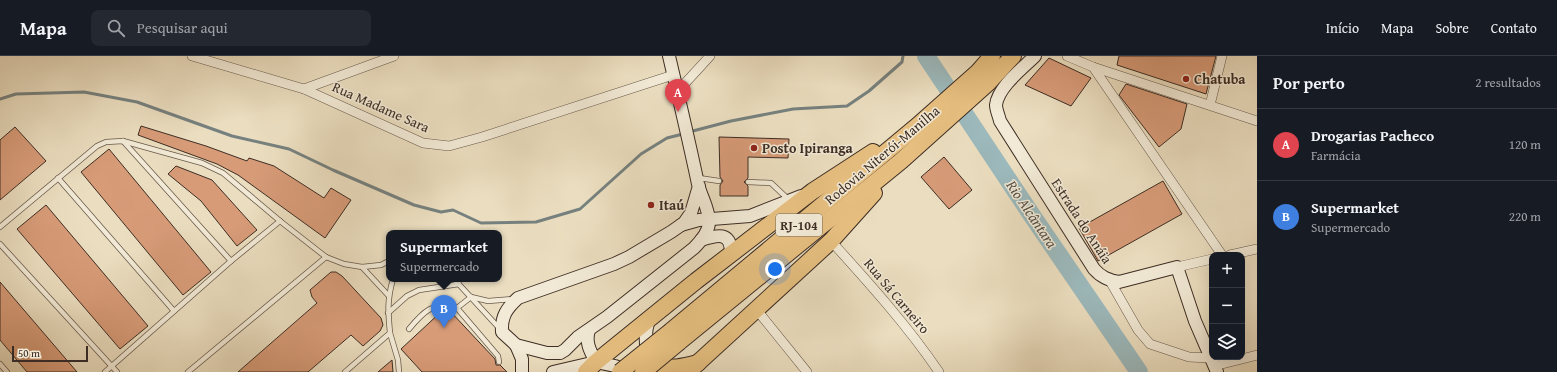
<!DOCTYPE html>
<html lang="pt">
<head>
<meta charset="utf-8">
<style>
	body { margin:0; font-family:"Gentium Book Plus",serif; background:#242831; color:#f1f3f6 }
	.controls { position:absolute; right:12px; bottom:12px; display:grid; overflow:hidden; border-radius:8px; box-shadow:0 4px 16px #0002 }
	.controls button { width:36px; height:36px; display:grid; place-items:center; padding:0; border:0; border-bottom:1px solid #363941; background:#171b24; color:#f1f3f6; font:20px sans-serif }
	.scale { position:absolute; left:12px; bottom:10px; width:76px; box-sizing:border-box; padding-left:4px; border:2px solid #3d2d24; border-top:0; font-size:11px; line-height:14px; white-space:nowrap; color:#3d2d24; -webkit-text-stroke:3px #f2ead6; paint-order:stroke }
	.you { position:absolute; left:775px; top:213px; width:14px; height:14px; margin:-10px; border:3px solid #fff; border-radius:50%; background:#1a73e8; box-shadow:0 0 0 6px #1a73e833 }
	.badge { display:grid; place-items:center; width:26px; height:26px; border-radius:50%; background:#ea580c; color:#fff; font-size:13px; font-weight:700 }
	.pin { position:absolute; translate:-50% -33px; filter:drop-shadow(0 1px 2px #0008) }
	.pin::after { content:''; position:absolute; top:21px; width:14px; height:12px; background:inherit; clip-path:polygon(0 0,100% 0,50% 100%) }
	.popup { position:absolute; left:386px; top:174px; width:116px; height:52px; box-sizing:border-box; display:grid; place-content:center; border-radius:8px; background:#171b24; filter:drop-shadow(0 1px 3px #0005); font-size:13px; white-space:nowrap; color:#9ea1a6 }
	.popup b { font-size:15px; color:#f1f3f6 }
	.popup::after { content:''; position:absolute; left:50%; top:100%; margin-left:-8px; border:8px solid transparent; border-top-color:#171b24 }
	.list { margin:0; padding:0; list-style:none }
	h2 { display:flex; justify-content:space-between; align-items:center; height:52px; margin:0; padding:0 16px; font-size:17px }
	h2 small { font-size:13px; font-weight:400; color:#9ea1a6 }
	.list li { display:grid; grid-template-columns:26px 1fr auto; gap:12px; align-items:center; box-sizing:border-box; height:72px; padding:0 16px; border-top:1px solid #363941 }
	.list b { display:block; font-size:15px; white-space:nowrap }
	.list p { margin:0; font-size:13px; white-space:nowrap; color:#9ea1a6 }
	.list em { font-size:13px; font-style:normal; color:#9ea1a6 }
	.icon { flex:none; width:22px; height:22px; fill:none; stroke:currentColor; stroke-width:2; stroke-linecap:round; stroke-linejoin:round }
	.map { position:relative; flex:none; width:1257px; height:316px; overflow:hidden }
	header { display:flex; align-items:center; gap:24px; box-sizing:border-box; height:56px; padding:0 20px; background:#171b24; border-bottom:1px solid #363941 }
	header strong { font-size:19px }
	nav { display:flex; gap:22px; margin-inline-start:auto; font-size:14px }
	.search { width:280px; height:36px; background:#242831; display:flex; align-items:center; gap:10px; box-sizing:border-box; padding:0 14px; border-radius:8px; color:#9ea1a6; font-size:15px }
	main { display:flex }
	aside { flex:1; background:#171b24 }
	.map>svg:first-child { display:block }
</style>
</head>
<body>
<header>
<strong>Mapa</strong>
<div class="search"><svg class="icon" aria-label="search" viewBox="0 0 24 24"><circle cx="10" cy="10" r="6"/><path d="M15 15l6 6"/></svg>Pesquisar aqui</div>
<nav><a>Início</a><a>Mapa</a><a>Sobre</a><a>Contato</a></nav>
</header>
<main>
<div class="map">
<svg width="1257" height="316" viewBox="0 0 1257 316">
	<rect width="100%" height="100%" fill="#ebdec0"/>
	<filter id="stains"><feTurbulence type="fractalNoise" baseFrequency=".005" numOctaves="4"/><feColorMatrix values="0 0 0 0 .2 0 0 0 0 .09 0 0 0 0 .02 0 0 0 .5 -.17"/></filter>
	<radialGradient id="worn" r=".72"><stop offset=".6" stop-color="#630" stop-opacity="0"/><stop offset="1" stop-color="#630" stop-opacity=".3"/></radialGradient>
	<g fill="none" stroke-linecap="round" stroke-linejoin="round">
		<g stroke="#76817f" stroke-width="3">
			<polyline points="0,43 16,38 84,36 137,46 232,80 289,93 333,114 414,149 441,156 453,154 481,167 536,166 580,153 641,98 667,82 683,78"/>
			<polyline points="689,76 731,65 793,53 847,50 869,35 902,6 903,0"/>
		</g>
		<polyline stroke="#9cb9bc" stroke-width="18" points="926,0 1033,161 1139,316"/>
	</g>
	<g fill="#d79b78" stroke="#3d2d24">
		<polygon points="1119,0 1216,0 1206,38 1117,9"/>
		<polygon points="1049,2 1091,22 1071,50 1025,29"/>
		<polygon points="1126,28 1187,48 1181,73 1159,91 1119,39"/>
		<polygon points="141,70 206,90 247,105 249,102 274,110 324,142 331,132 351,144 325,182 238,119 217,108 138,79"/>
		<polygon points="15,71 46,105 0,144 0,84"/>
		<polygon points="719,81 789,83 788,102 748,101 748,122 744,126 748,130 748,140 720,140 720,129 723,125 720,121"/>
		<polygon points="109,93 211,216 183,239 81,116"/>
		<polygon points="944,101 972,134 949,153 921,121"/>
		<polygon points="176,110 212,124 257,174 237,190 201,145 168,118"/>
		<polygon points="1163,125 1182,158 1098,205 1079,172"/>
		<polygon points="46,149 148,270 120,293 17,173"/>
		<polygon points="331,216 336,216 342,220 381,262 383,269 380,275 363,290 351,279 308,316 238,316 317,247 312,241 310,234"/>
		<polygon points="0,226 77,316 27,316 0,284"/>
		<polygon points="443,254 449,254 495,303 496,309 500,309 507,316 422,316 401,293"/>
		<polygon points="392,304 393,316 378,316"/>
	</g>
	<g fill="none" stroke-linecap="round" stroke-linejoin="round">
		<g stroke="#68594b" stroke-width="6">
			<g id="lane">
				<polyline points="123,85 231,205"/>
				<polyline points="58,122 174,255"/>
				<polyline points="699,122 719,125"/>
				<polyline points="748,126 771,127 789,144"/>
				<polyline points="0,171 97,90 106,86 123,85 202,107 223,117 280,165 326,201 344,208 362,211 388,239"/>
				<polyline points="0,188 117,316"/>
				<polyline points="362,211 381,209 389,205"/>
				<polyline points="454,223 500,273"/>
				<polyline points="471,241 488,245 513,243"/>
				<polyline points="457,252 498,300 499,306"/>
				<polyline points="388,257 407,240 419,234 459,228"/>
				<path d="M409 273C424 255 432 246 457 252L471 241"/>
				<polyline points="390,277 398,304 399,316"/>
				<polyline points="0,308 7,316"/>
				<polyline points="105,316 231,205 280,165"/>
				<polyline points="188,316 326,201"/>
				<path d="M345 316 390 277C388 256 387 244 393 223"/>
			</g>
		</g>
		<g stroke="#68594b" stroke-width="10">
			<g id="street">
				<polyline points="192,0 304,33 423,87 449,90 482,81 673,19"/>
				<polyline points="1067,0 1093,11 1257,65"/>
				<polyline points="1093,11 1222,199"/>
				<polyline points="304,33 394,0"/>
				<polyline points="677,36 710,0"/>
				<polyline points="1210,49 1222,0"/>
				<path d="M831 185C869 227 907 269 939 316"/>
				<polyline points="1230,199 1257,193"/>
				<polyline points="1177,211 1212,203"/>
				<polyline points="1110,225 1138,274 1150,288 1189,301 1210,302"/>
				<polyline points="756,253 807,316"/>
				<polyline points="1214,310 1257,299"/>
			</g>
		</g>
		<g stroke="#3d2d24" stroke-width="14">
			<g id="secondary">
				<path d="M669 0C679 43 689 85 698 128 701 141 709 152 709 166 709 176 701 185 694 192L607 261 578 281 565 294 560 297H547L516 289 502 276C501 260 507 252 518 242L614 208 629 201 671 176 684 167 691 157 699 130"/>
				<path d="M1035 0C1023 12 998 31 996 49 996 54 999 60 1000 65L1094 213C1101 221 1108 224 1119 226L1177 211 1195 265 1217 316"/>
				<polyline points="681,169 699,164 750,160 801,140"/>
				<path d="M701 184C717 179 731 175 731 197"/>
				<path d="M589 274C585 286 590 295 596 306"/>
				<polyline points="516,289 522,303 522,316"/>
				<path d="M649 301C644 288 645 276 649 263"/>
				<polyline points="553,316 596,306 615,310 629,316"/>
			</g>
		</g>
		<g stroke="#3d2d24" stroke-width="18">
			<g id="highway">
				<polyline points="671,275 916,71 978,16 992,0"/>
				<polyline points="679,286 901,105 988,27 1013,0"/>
				<path d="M649 301C668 316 676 312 698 307"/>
				<polyline points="586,316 596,306 696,225 813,135 873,96"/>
				<polyline points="688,316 831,185 874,137"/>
			</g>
		</g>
		<use href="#lane" stroke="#f2ead6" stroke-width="4.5"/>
		<use href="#street" stroke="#f2ead6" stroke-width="9"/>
		<use href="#secondary" stroke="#f2ead6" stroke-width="12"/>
		<use href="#highway" stroke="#e6bf80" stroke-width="16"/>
		<g stroke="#3d2d24" stroke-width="18" stroke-linecap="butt">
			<g id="highway-bridge">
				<polyline points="620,316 671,275"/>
				<polyline points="643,316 679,286"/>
			</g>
		</g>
		<use href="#highway-bridge" stroke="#e6bf80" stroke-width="16"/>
	</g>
	<g fill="#8f2418" stroke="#f2ead6" stroke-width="1.5">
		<circle cx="1186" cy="23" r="4"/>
		<circle cx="754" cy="92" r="4"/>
		<circle cx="651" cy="149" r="4"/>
	</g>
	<g text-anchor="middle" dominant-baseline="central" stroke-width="3" stroke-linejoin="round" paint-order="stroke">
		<rect fill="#f2ead6" stroke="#736659" stroke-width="1" x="776" y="158" width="46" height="22" rx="3"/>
		<g font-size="13" font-weight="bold" fill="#3d2d24">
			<text x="799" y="169">RJ-104</text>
		</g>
		<g font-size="14" font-weight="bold" fill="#3d2d24" stroke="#f2ead6" text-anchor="start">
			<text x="1194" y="23">Chatuba</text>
			<text x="762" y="92">Posto Ipiranga</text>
			<text x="659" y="149">Itaú</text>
		</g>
		<g font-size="14" fill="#3d2d24" stroke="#f2ead6">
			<text transform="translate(381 51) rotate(24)">Rua Madame Sara</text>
			<text transform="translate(882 99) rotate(-40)">Rodovia Niterói-Manilha</text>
			<text transform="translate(1082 165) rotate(57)">Estrada do Anáia</text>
			<text transform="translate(897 240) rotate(50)">Rua Sá Carneiro</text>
		</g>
		<g font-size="15" font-style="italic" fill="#55504a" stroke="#f2ead6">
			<text transform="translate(1032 158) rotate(56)">Rio Alcântara</text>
		</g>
	</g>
	<rect width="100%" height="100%" filter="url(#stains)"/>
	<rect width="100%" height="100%" fill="url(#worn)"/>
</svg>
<div class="controls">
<button>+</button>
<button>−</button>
<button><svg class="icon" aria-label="layers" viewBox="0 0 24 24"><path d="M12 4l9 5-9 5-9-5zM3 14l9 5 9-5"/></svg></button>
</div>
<div class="scale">50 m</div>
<div class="you"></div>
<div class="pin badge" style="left:678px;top:56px;background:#e0444e">A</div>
<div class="pin badge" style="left:444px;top:272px;background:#3f7fe0">B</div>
<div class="popup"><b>Supermarket</b>Supermercado</div>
</div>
<aside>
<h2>Por perto<small>2 resultados</small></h2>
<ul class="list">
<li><span class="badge" style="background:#e0444e">A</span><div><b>Drogarias Pacheco</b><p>Farmácia</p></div><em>120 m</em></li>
<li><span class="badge" style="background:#3f7fe0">B</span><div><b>Supermarket</b><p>Supermercado</p></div><em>220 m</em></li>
</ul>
</aside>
</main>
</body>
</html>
